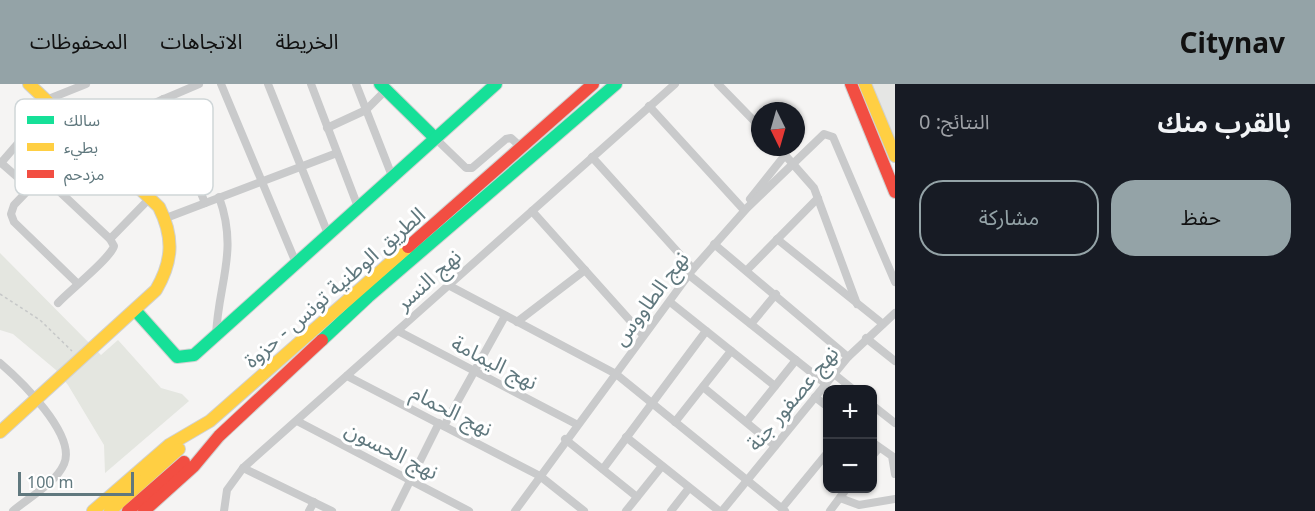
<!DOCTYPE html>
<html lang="ar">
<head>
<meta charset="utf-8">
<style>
	body { margin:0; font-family:"Noto Sans","Noto Sans Arabic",sans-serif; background:#20242c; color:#f1f3f6; direction:rtl }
	.controls { position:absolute; right:18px; bottom:18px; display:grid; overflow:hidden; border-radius:12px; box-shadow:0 2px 4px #0004 }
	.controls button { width:54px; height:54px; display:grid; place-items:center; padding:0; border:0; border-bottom:2px solid #363941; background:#171b24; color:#f1f3f6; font:30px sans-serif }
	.compass { position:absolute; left:751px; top:18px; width:54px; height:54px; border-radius:50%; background:#171b24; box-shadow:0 2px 4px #0004; rotate:175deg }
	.scale { position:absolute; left:18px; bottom:15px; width:116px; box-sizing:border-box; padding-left:6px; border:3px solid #60787e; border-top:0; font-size:16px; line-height:21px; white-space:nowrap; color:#60787e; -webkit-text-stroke:4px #fff; paint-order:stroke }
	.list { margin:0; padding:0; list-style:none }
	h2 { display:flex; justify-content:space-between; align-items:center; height:78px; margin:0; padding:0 24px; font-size:26px }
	h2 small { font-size:20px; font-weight:400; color:#9ea1a6 }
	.actions { display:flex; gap:12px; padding:18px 24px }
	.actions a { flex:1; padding:14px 0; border:2px solid #94a3a7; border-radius:24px; text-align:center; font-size:21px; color:#94a3a7 }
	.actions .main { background:#94a3a7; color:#111 }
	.map { position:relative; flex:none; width:895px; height:427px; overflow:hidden; direction:ltr }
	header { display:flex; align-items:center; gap:36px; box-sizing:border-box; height:84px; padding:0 30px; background:#94a3a7; color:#111 }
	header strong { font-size:28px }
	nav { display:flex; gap:33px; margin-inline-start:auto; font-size:21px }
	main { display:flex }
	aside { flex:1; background:#171b24 }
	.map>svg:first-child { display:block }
</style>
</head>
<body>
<header>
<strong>Citynav</strong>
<nav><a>الخريطة</a><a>الاتجاهات</a><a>المحفوظات</a></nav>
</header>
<main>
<aside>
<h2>بالقرب منك<small>النتائج: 0</small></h2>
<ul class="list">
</ul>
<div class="actions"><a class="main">حفظ</a><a>مشاركة</a></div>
</aside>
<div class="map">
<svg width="895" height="427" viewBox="0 0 895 427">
	<rect width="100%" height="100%" fill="#f5f4f3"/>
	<polygon fill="#e5e6e4" points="870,0 895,0 895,55"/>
	<polygon fill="#e4e6e0" points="0,169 101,271 118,256 161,304 182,310 189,317 105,389 104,361 68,301 56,286 13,250 0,246"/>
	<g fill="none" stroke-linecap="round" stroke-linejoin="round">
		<g stroke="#d0d1d1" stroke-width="14">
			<g id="fast">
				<polyline points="380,0 435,54"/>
				<polyline points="135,226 177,273 194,271 496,0"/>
				<polyline points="322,256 368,213 616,0"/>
			</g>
		</g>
		<g stroke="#d0d1d1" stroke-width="14">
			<g id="slow">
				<polyline points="865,0 895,72"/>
				<path d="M0 348 156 206C173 177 174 153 159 123L29 0"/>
				<polyline points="93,427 169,361 210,337 408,163"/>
				<polyline points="110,427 179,365"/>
			</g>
		</g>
		<g stroke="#d0d1d1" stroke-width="14">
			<g id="jam">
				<polyline points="851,0 895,108"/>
				<polyline points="408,163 593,0"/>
				<polyline points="128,427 184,378"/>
				<polyline points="144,427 194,382 219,352 322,256"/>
			</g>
		</g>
		<polyline stroke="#c6c8c8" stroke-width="1.5" stroke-dasharray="3 3" stroke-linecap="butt" points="0,210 40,236 72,267"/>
		<g stroke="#c9cacb" stroke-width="8">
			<polyline points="221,0 296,179"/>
			<polyline points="268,0 328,150"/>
			<polyline points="311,0 358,123"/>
			<polyline points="356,0 392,92"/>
			<polyline points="718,0 760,43"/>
			<polyline points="163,15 205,119"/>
			<polyline points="46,16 86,0"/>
			<polyline points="649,22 744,126"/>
			<polyline points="327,44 366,26 386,6"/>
			<polyline points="435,54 466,84 472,84 506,55 511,54 522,64"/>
			<polyline points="778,63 814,104 857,220"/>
			<polyline points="592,73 693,185"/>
			<polyline points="0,78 31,105"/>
			<polyline points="1,79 51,21"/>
			<path d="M43 92 110 155 114 162C110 175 70 206 58 219"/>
			<polyline points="750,115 785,71"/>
			<polyline points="532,127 643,251"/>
			<polyline points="166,134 337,69"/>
			<polyline points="110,155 150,114"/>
			<polyline points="777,155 883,240"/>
			<polyline points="714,160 848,273"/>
			<polyline points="747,186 818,114"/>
			<polyline points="689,191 826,300"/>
			<polyline points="77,199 14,138 11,130 14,121 82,50 199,0"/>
			<polyline points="448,201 616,290 785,427"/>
			<polyline points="670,218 775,302"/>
			<polyline points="517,238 585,186"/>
			<polyline points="751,240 776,210"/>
			<polyline points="398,247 576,340"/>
			<path d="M216 252C218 199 239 168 219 113"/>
			<polyline points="866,254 895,277"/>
			<path d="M0 279C20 296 77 351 64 380 56 399 28 414 13 427"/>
			<polyline points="834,290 854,306"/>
			<polyline points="347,292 540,392 584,427"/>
			<polyline points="703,303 775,362"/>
			<polyline points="815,313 828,323"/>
			<polyline points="872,321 895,339"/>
			<polyline points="297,337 469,427"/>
			<polyline points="747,337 796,276"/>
			<polyline points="675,338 731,267"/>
			<polyline points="444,342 505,232"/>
			<polyline points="626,353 719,427"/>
			<polyline points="565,355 637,413"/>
			<polyline points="872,358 892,372 895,390"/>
			<polyline points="872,372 879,364"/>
			<polyline points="243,384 332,427"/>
			<polyline points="603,385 706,247"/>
			<polyline points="840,414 859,421 895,415"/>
			<polyline points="782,424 828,368"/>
			<polyline points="224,427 227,406 243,384 675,0"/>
			<polyline points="309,427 314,418"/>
			<polyline points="395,427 439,339"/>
			<polyline points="515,427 693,185 747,124 824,50 833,53 895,198"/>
			<polyline points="626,427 662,382"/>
			<polyline points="671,427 689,404"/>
			<polyline points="722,427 848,273 895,229"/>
			<polyline points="830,427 847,404"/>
		</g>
		<use href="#fast" stroke="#16e098" stroke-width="12"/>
		<use href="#slow" stroke="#ffcf43" stroke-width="12"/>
		<use href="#jam" stroke="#f24e42" stroke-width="12"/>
	</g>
	<g text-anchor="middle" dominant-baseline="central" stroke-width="6" stroke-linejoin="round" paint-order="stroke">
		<g font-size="21" fill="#60787e" stroke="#fff">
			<text transform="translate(428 195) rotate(-42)">نهج النسر</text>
			<text transform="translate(334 203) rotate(-41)">الطريق الوطنية تونس - حزوة</text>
			<text transform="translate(650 214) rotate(-53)">نهج الطاووس</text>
			<text transform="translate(495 278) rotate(27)">نهج اليمامة</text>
			<text transform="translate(792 314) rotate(-50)">نهج عصفور جنة</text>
			<text transform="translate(452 326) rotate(27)">نهج الحمام</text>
			<text transform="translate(392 366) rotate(27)">نهج الحسون</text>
		</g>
	</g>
	<rect x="15" y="15" width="198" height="96" rx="9" fill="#fff" stroke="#cfd6d8" stroke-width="1.5"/>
	<rect x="27" y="32" width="27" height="8" fill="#16e098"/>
	<rect x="27" y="59" width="27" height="8" fill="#ffcf43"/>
	<rect x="27" y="86" width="27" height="8" fill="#f24e42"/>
	<g font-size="16" fill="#60787e">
		<text x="64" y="42">سالك</text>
		<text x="64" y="69">بطيء</text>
		<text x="64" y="96">مزدحم</text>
	</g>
</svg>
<div class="controls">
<button>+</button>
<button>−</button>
</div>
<svg class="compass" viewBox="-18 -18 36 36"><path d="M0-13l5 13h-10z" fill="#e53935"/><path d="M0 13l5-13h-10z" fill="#9ea1a6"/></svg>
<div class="scale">100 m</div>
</div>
</main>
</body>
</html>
